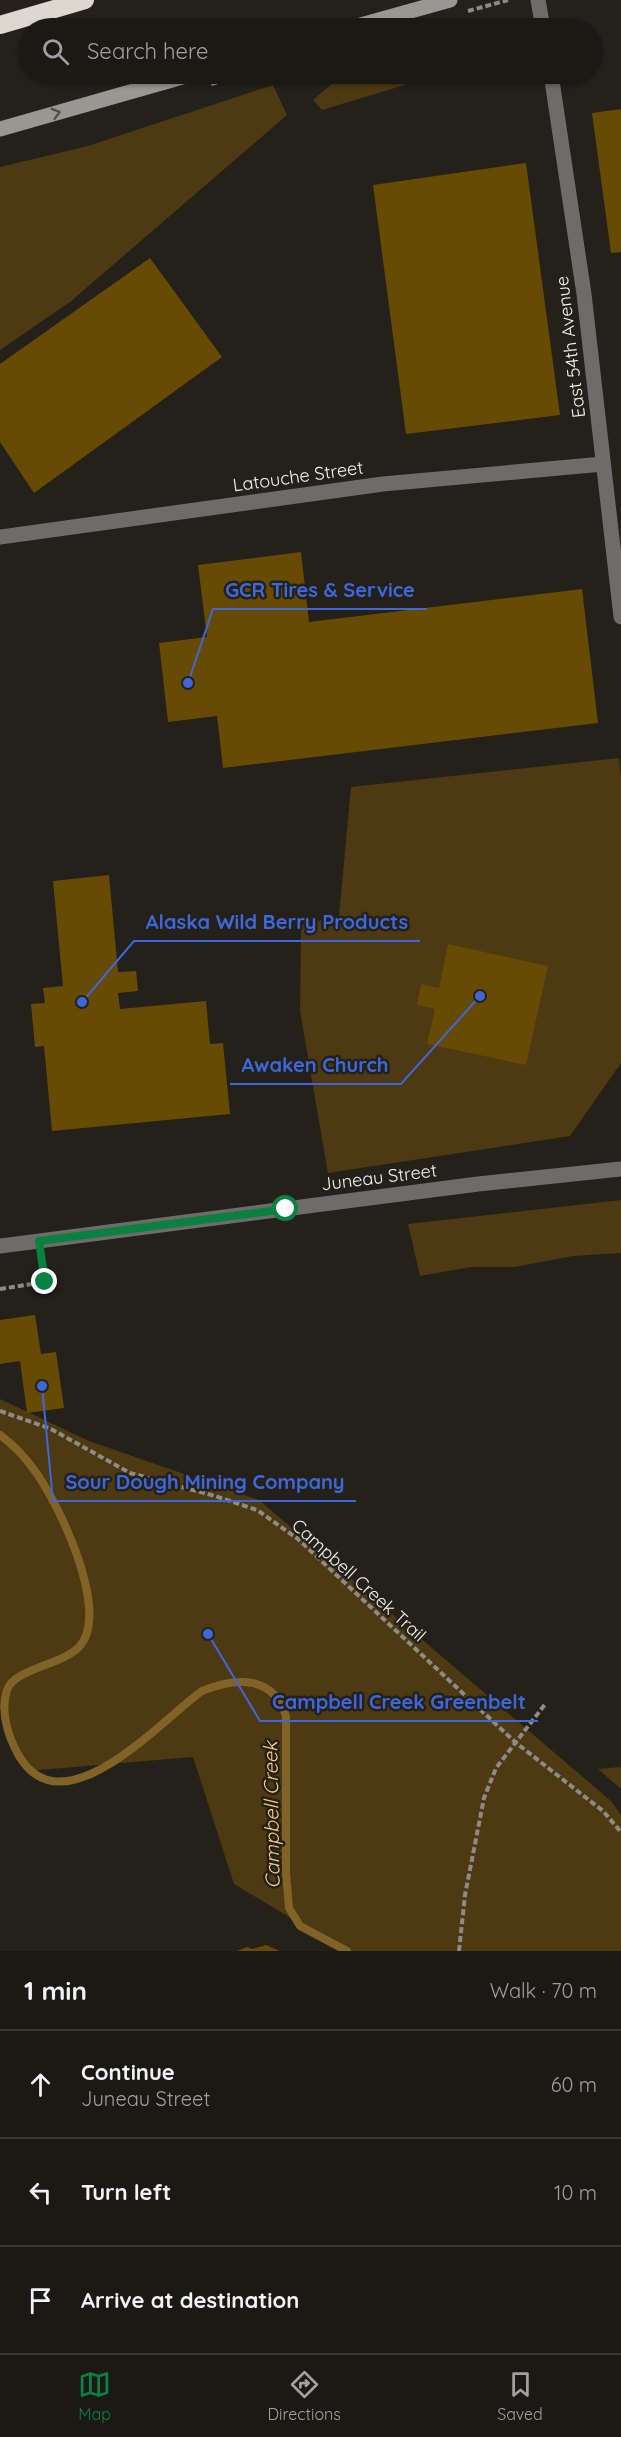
<!DOCTYPE html>
<html lang="en">
<head>
<meta charset="utf-8">
<style>
	body { margin:0; font-family:Quicksand,sans-serif; background:#24221d; color:#f1f3f6 }
	.stop { position:absolute; width:18px; height:18px; margin:-14px; border:4px solid #0b8043; border-radius:50%; background:#fff }
	.stop.end { background:#0b8043; border-color:#fff; box-shadow:0 2px 6px #0008 }
	.list { margin:0; padding:0; list-style:none }
	h2 { display:flex; justify-content:space-between; align-items:center; height:78px; margin:0; padding:0 24px; font-size:26px }
	h2 small { font-size:20px; font-weight:400; color:#a0a0a0 }
	.list li { display:grid; grid-template-columns:39px 1fr auto; gap:18px; align-items:center; box-sizing:border-box; height:108px; padding:0 24px; border-top:2px solid #393834 }
	.list b { display:block; font-size:22px; white-space:nowrap }
	.list p { margin:0; font-size:20px; white-space:nowrap; color:#a0a0a0 }
	.list em { font-size:20px; font-style:normal; color:#a0a0a0 }
	.icon { flex:none; width:33px; height:33px; fill:none; stroke:currentColor; stroke-width:2; stroke-linecap:round; stroke-linejoin:round }
	.map { position:relative; flex:none; width:621px; height:1951px; overflow:hidden }
	.search { position:absolute; background:#1b1914; box-shadow:0 2px 4px #0004; left:18px; right:18px; top:18px; height:66px; display:flex; align-items:center; gap:15px; box-sizing:border-box; padding:0 21px; border-radius:33px; color:#a0a0a0; font-size:22px }
	.sheet { height:402px; background:#1b1914 }
	nav { display:flex; justify-content:space-around; align-items:center; box-sizing:border-box; height:84px; border-top:2px solid #393834; background:#1b1914; font-size:16px; color:#a0a0a0 }
	nav a { display:grid; justify-items:center; gap:3px }
	nav .on { color:#0b8043 }
	.map>svg:first-child { display:block }
</style>
</head>
<body>
<div class="map">
<svg width="621" height="1951" viewBox="0 0 621 1951">
	<rect width="100%" height="100%" fill="#24211b"/>
	<g fill="#4d3912">
		<polygon points="343,74 441,74 322,110 313,100"/>
		<polygon points="273,85 287,115 70,302 0,350 0,167 88,146"/>
		<polygon points="619,758 621,776 621,1063 570,1136 328,1173 300,1011 301,925 339,916 351,787"/>
		<polygon points="621,1200 621,1253 573,1256 515,1267 471,1267 420,1276 408,1224"/>
		<polygon points="0,1399 89,1441 259,1500 611,1801 621,1815 621,1951 346,1951 234,1884 193,1757 27,1771 0,1708"/>
		<polygon points="621,1767 621,1789 598,1769"/>
	</g>
	<g fill="none" stroke-linecap="round" stroke-linejoin="round">
		<path stroke="#816327" stroke-width="8" d="M0 1435C12 1444 23 1455 32 1467 57 1499 112 1612 79 1647 62 1665 15 1668 7 1690 0 1711 8 1737 19 1756 64 1831 161 1720 202 1691 236 1677 273 1675 286 1716V1872L289 1908 300 1926 347 1951"/>
	</g>
	<g fill="#674a04">
		<polygon points="621,109 621,252 611,253 592,113"/>
		<polygon points="526,163 560,415 406,434 373,185"/>
		<polygon points="150,258 222,357 34,493 0,442 0,364"/>
		<polygon points="301,552 309,622 582,589 598,723 223,768 217,716 168,722 159,643 207,637 198,565"/>
		<polygon points="109,875 118,972 136,971 138,991 118,993 120,1009 206,1001 210,1044 223,1043 230,1114 52,1131 44,1046 35,1047 31,1004 45,1003 43,988 63,986 53,881"/>
		<polygon points="448,944 548,966 526,1065 427,1044 435,1009 417,1005 421,984 439,988"/>
		<polygon points="35,1315 41,1354 56,1352 64,1408 27,1413 20,1361 0,1364 0,1320"/>
		<polygon points="266,1945 280,1951 237,1951 247,1947 252,1949"/>
	</g>
	<g fill="none" stroke-linecap="round" stroke-linejoin="round">
		<g stroke="#8e8b86" stroke-width="4" stroke-dasharray="6 3" stroke-linecap="butt">
			<polyline points="468,11 508,0"/>
			<polyline points="211,84 249,74"/>
			<polyline points="0,1289 45,1282 42,1262"/>
			<polyline points="0,1411 51,1429 130,1473 215,1496 257,1510 298,1539 515,1742 603,1811 621,1832"/>
			<polyline points="459,1951 465,1895 484,1798 496,1768 546,1703"/>
		</g>
		<g stroke="#6e6c69" stroke-width="15">
			<polyline points="538,0 543,28"/>
			<polyline points="551,74 584,294 621,617"/>
			<polyline points="0,537 383,484 603,464"/>
			<polyline points="0,1246 478,1184 621,1169"/>
		</g>
		<g stroke="#9a9792" stroke-width="15">
			<polyline points="350,28 450,0"/>
			<polyline points="0,129 193,74"/>
		</g>
		<polyline stroke="#dcd7cf" stroke-width="18" points="0,25 85,0"/>
	</g>
	<defs><path id="oneway-chevron" d="M-2-3.5L2.5 0L-2 3.5" fill="none" stroke-width="1.6" stroke-linecap="round" stroke-linejoin="round" transform="scale(1.5)"/></defs>
	<use stroke="#53504b" href="#oneway-chevron" transform="translate(56 113) rotate(-16)"/>
	<g fill="none" stroke-linecap="round" stroke-linejoin="round">
		<polyline stroke="#0b8043" stroke-width="8" points="45,1282 39,1241 286,1209"/>
	</g>
	<g text-anchor="middle" dominant-baseline="central" stroke-width="5" stroke-linejoin="round" paint-order="stroke">
		<g font-size="18" fill="#f6f4f0" stroke="#24211b">
			<text transform="translate(570 347) rotate(-97)">East 54th Avenue</text>
			<text transform="translate(298 476) rotate(-8)">Latouche Street</text>
			<text transform="translate(379 1177) rotate(-7)">Juneau Street</text>
			<text transform="translate(359 1580) rotate(42)">Campbell Creek Trail</text>
		</g>
		<g font-size="20" font-style="italic" fill="#fcd080" stroke="#24211b">
			<text transform="translate(271 1815) rotate(-91)">Campbell Creek</text>
		</g>
	</g>
	<path fill="none" stroke="#3e67dc" stroke-width="2" d="M188 683L213 609H427M82 1002L134 941H420M480 996L401 1084H230M42 1386L53 1501H356M208 1634L260 1721H538"/>
	<g fill="#3e67dc" stroke="#24211b" stroke-width="2">
		<circle cx="188" cy="683" r="6"/>
		<circle cx="82" cy="1002" r="6"/>
		<circle cx="480" cy="996" r="6"/>
		<circle cx="42" cy="1386" r="6"/>
		<circle cx="208" cy="1634" r="6"/>
	</g>
	<g font-size="20" text-anchor="middle" font-weight="bold" fill="#3e67dc" stroke="#24211b" stroke-width="5" stroke-linejoin="round" paint-order="stroke">
		<text x="320" y="597">GCR Tires &amp; Service</text>
		<text x="277" y="929">Alaska Wild Berry Products</text>
		<text x="315" y="1072">Awaken Church</text>
		<text x="205" y="1489">Sour Dough Mining Company</text>
		<text x="399" y="1709">Campbell Creek Greenbelt</text>
	</g>
</svg>
<div class="stop" style="left:286px;top:1209px"></div>
<div class="stop end" style="left:45px;top:1282px"></div>
<div class="search"><svg class="icon" aria-label="search" viewBox="0 0 24 24"><circle cx="10" cy="10" r="6"/><path d="M15 15l6 6"/></svg>Search here</div>
</div>
<section class="sheet">
<h2>1 min<small>Walk · 70 m</small></h2>
<ul class="list">
<li><svg class="icon" aria-label="ahead" viewBox="0 0 24 24"><path d="M12 20V5M6 11l6-6 6 6"/></svg><div><b>Continue</b><p>Juneau Street</p></div><em>60 m</em></li>
<li><svg class="icon" aria-label="left" viewBox="0 0 24 24"><path d="M17 20v-9H6M10 6l-5 5 5 5"/></svg><div><b>Turn left</b></div><em>10 m</em></li>
<li><svg class="icon" aria-label="arrive" viewBox="0 0 24 24"><path d="M6 21V4h12l-3 4 3 4H6"/></svg><div><b>Arrive at destination</b></div></li>
</ul>
</section>
<nav>
<a class="on"><svg class="icon" aria-label="map" viewBox="0 0 24 24"><path d="M3 6l6-2 6 2 6-2v14l-6 2-6-2-6 2zM9 4v14M15 6v14"/></svg>Map</a>
<a><svg class="icon" aria-label="directions" viewBox="0 0 24 24"><path d="M12 3l9 9-9 9-9-9zM9 14v-3h6M13 9l2 2-2 2"/></svg>Directions</a>
<a><svg class="icon" aria-label="saved" viewBox="0 0 24 24"><path d="M7 4h10v16l-5-4-5 4z"/></svg>Saved</a>
</nav>
</body>
</html>
